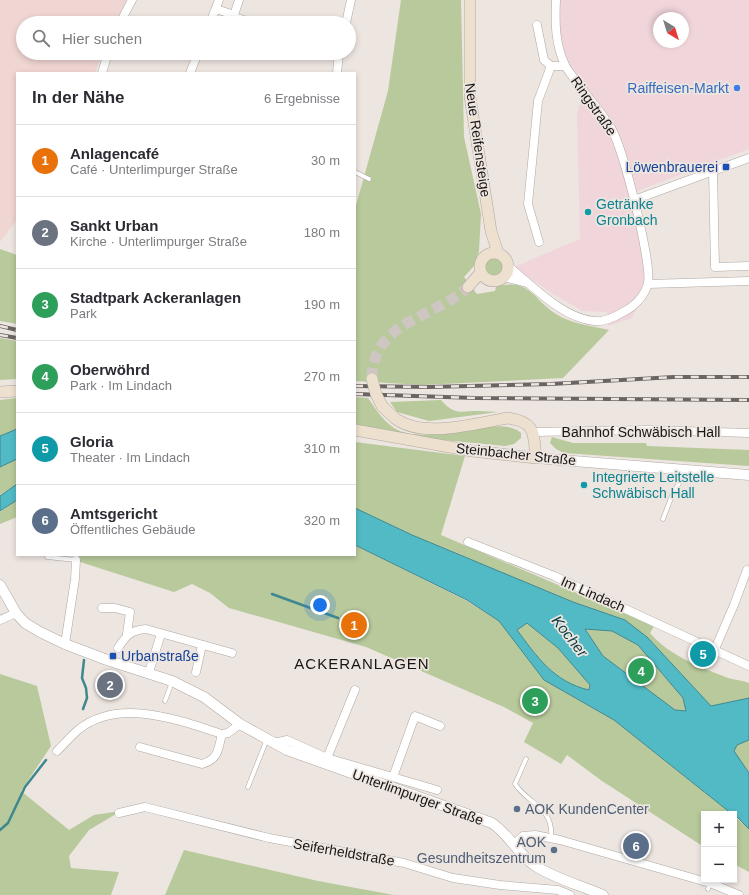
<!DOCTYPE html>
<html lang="de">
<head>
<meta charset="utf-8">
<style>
	body { margin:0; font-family:Arial,sans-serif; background:#f2f2f3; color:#2b2b33 }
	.controls { position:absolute; right:12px; bottom:12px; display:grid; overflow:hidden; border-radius:0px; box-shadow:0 2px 6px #0003 }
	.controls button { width:36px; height:36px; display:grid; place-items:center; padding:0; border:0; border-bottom:1px solid #e1e1e2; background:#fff; color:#2b2b33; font:20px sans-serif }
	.compass { position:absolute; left:653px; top:12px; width:36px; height:36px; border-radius:50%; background:#fff; box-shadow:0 2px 6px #0003; rotate:142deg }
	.you { position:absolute; left:320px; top:605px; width:14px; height:14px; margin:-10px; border:3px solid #fff; border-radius:50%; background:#1a73e8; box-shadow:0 0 0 6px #1a73e833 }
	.badge { display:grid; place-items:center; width:26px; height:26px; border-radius:50%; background:#9e3a00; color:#fff; font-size:13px; font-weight:700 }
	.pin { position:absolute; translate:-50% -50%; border:2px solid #fff; box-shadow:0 1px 4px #0006 }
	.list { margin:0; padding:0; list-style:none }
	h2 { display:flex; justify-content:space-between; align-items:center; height:52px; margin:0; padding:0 16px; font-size:17px }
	h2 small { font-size:13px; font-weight:400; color:#7c7c81 }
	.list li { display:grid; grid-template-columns:26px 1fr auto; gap:12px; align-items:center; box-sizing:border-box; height:72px; padding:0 16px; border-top:1px solid #e1e1e2 }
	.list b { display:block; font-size:15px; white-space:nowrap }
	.list p { margin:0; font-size:13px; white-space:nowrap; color:#7c7c81 }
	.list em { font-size:13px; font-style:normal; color:#7c7c81 }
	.icon { flex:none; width:22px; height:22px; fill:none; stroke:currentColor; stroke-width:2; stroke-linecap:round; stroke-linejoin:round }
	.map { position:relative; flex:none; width:749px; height:895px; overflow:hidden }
	.search { position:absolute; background:#fff; box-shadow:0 2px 6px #0003; left:16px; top:16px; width:340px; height:44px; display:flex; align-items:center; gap:10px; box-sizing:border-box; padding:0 14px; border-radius:22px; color:#7c7c81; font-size:15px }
	.panel { position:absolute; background:#fff; box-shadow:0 2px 6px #0003; left:16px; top:72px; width:340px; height:484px; border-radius:0px }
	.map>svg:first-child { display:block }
</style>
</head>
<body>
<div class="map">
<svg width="749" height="895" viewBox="0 0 749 895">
	<rect width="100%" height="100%" fill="#ede5e0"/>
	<path fill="#f0d5da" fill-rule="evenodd" d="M553 0H749V149L637 191 652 278 632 318 608 326 607 312 583 311 553 294 514 267 580 239 577 115 584 86 567 64ZM659 18H683V42H659Z"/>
	<polygon fill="#f0d6d2" points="0,0 127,0 115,23 23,23 23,53 102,53 95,73 17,73 17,220 0,242"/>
	<g fill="#b8c99b">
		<path d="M401 0H461L464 137 481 214 479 251 474 266 464 277 477 294 495 291 496 287C528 277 533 299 556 314 572 324 592 326 609 330L563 378 422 385 355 381V209L388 91Z"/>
		<polygon points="0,249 17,255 17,324 0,321"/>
		<circle cx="495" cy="267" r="10"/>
		<polygon points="0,338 17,341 17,379 0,380"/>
		<path d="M355 397 368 398C375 408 383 421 394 428 429 449 498 412 521 433V438L514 444 505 446 412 437 355 424Z"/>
		<polygon points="17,398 17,429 0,436 0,400"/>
		<path d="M441 400C455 416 460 411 479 411 485 411 492 412 498 412L429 421 397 412 390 402Z"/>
		<polygon points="552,437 573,443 646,443 647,446 749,450 749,466 564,453 556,449 550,443"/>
		<path d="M355 442 465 456 441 535 654 626 650 633C668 655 702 668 728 678 735 680 742 680 749 683V698L711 706 647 637 625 620 573 602 412 535 355 508Z"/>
		<polygon points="17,459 17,484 0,495 0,467"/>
		<polygon points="17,500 17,517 0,524 0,512"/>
		<polygon points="355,545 467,601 499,621 544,680 614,720 732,814 704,814 704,847 602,781 567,755 561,764 524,742 533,723 504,707 366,647 229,608 210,593 192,584 174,592 77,561 79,555 355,555"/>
		<path d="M527 623 558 648 590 685 589 690C552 680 539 659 517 630Z"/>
		<polygon points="585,628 612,631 638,645 683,698 686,711 675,710 603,656"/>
		<polygon points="0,674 37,686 51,746 21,791 69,830 94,815 121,811 89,830 69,856 71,868 119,872 111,895 0,895"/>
		<polygon points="749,740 749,773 733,751 737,745"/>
		<polygon points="734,816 749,829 749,872 734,864"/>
		<polygon points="184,850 318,881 394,895 165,895"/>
	</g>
	<g fill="#51bac5" stroke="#408890" fill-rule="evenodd">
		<polygon points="17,429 17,459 0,467 0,436"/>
		<polygon points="17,484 17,500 0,511 0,496"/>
		<path d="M355 508 412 535 573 602 625 620 647 637 711 706 749 698V740L737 745 734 751 749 773V829L734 814H732L614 720 544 680 499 621 467 600 355 545ZM527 623 558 648 590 685 589 690C554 682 537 657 517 630ZM585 629 612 631 638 645 683 698 686 711 675 710 603 656Z"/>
	</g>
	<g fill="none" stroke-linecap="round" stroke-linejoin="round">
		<g stroke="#408890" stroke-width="2.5">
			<polyline points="272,594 338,618"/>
			<polyline points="83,709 87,698 86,688 82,678 84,660"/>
			<polyline points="0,830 8,823 25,787 46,760"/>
		</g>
		<path stroke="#cdc6c1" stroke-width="11" stroke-dasharray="11 5.5" stroke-linecap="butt" d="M372 379C372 321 433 319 468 287"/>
		<g stroke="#afa8a2" stroke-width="5">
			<g id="service">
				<polyline points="234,15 260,23"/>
				<polyline points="355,172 369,179"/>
				<polyline points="663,519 673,493 687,471"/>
				<polyline points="47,557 76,560"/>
				<polyline points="165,701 172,682"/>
				<path d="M526 759 515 784C529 805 554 807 551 838"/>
				<polyline points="248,787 267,739"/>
				<polyline points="708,889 710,883"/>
			</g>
		</g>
		<g stroke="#afa8a2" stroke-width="9">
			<g id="minor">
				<polyline points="216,9 234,15 239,0"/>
				<polyline points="120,23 132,0"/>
				<polyline points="210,23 219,0"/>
				<polyline points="346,23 351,0"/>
				<polyline points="537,25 544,60 551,66"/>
				<polyline points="102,73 108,53"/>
				<polyline points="190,73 198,53"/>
				<polyline points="337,73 339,53"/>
				<polyline points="713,170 715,267 749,266"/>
				<polyline points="634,200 749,158"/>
				<polyline points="539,242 528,204 538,101 551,66 565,66"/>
				<path d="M509 267C533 286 562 318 594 321 604 322 615 317 623 312 634 307 645 296 648 283 652 263 623 147 611 128 601 111 587 96 575 80 572 75 567 70 565 65 555 44 555 22 556 0"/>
				<polyline points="504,277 527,283"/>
				<polyline points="648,284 749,281"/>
				<polyline points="533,432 649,430 749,433"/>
				<polyline points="468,542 554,576 749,666"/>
				<polyline points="102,608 115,608 130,612 127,634"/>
				<polyline points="0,620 16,613"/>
				<polyline points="65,644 75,579 76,560"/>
				<path d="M118 648C126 636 130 630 146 629L232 653"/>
				<polyline points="714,651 734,605 747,570"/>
				<polyline points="149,672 161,634"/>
				<polyline points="196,672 202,645"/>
				<polyline points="274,743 287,740 327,758 437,790"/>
				<path d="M140 747 202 764C219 759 218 749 222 734"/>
				<path d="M57 751C64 744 71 736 78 730 119 697 178 720 222 734L228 733 240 724"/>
				<polyline points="327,758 355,690"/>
				<polyline points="393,777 415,716 440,726"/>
				<polyline points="119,813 145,807 269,838 404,863 453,878 500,885 558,890 570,895"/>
				<polyline points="514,844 523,836 535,835 560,840 710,883 739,895"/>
			</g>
		</g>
		<g stroke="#afa8a2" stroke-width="11">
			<g id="tertiary">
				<polyline points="536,458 749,475"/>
				<path d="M0 585 16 613 25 623 40 632 65 644 107 660 172 681 204 697 240 724 287 750 492 823C508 834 518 853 534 865 555 879 580 885 603 895"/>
			</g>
		</g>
		<g stroke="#afa8a2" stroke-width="12">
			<g id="secondary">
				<polyline points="470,0 470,97 491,231 498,253"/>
				<circle cx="494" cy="267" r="14"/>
				<polyline points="468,287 481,272"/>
				<polyline points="0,392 17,391"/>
				<path d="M355 430 472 451 536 458C533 433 537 423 508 418 476 423 424 439 396 419 391 415 386 410 382 406"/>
			</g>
		</g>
		<use href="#service" stroke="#fff" stroke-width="4"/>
		<use href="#minor" stroke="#fff" stroke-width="8"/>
		<use href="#tertiary" stroke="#fff" stroke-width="10"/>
		<use href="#secondary" stroke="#eee0ce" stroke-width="11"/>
		<g stroke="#6a6562" stroke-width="4">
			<g id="rail">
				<polyline points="0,326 17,330"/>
				<polyline points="0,335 17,338"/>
				<polyline points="355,386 429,387 551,384 674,377 749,377"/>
				<polyline points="355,394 475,398 749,400"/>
			</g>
		</g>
		<use href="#rail" stroke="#ede5e0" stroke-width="2.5" stroke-dasharray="8" stroke-linecap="butt"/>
		<g stroke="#afa8a2" stroke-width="12" stroke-linecap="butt">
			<polyline id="secondary-bridge" points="372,379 376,394 382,406"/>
		</g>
		<use href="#secondary-bridge" stroke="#eee0ce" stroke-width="11"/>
	</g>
	<circle fill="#3f7fe0" stroke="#ede5e0" stroke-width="1.5" cx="737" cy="88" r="4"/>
	<g fill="#1a4fb4" stroke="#ede5e0" stroke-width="1.5">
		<rect x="722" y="163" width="8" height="8" rx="2"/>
		<rect x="109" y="652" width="8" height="8" rx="2"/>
	</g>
	<g fill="#0f9aa8" stroke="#ede5e0" stroke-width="1.5">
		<circle cx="588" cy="212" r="4"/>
		<circle cx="584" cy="485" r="4"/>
	</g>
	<g fill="#5c6f8a" stroke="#ede5e0" stroke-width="1.5">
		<circle cx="517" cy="809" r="4"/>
		<circle cx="554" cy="850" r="4"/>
	</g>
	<g text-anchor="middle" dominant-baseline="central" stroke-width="3.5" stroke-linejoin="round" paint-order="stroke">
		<g font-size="14" fill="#366cbe" stroke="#ede5e0" text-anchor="end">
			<text x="729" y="88">Raiffeisen-Markt</text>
		</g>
		<g font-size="14" fill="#181513" stroke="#ede5e0">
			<text transform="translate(594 106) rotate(55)">Ringstraße</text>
			<text transform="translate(478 140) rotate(82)">Neue Reifensteige</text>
			<text x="641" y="432">Bahnhof Schwäbisch Hall</text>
			<text transform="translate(516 454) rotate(6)">Steinbacher Straße</text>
			<text transform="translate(593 594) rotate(24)">Im Lindach</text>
			<text transform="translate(418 797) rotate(20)">Unterlimpurger Straße</text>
			<text transform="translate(344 852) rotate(10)">Seiferheldstraße</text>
		</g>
		<g font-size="14" fill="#164399" stroke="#ede5e0" text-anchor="end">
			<text x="718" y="167">Löwenbrauerei</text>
			<text x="121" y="656" text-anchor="start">Urbanstraße</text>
		</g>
		<g font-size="14" fill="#0d838f" stroke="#ede5e0" text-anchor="start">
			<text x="596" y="204">Getränke<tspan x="596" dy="16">Gronbach</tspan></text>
			<text x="592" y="477">Integrierte Leitstelle<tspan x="592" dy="16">Schwäbisch Hall</tspan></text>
		</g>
		<g font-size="14" fill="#4e5e75" stroke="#ede5e0" text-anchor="start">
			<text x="525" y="809">AOK KundenCenter</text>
			<text x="546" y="842" text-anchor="end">AOK<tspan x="546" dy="16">Gesundheitszentrum</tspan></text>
		</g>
		<g font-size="15" font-style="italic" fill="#0a3d42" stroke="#ede5e0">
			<text transform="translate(570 636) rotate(52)">Kocher</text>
		</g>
		<g font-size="15" letter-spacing="1" fill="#181513" stroke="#ede5e0">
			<text x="362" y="663">ACKERANLAGEN</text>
		</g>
	</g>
</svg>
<div class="controls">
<button>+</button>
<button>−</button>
</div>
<svg class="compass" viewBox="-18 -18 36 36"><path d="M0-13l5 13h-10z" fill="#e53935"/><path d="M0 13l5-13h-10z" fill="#7c7c81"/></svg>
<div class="you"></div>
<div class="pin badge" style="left:354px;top:625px;background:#e8710a">1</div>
<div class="pin badge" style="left:110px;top:685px;background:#6b7280">2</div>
<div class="pin badge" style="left:535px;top:701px;background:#2e9e5b">3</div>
<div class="pin badge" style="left:641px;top:671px;background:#2e9e5b">4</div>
<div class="pin badge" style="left:703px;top:654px;background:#0f9aa8">5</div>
<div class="pin badge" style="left:636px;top:846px;background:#5c6f8a">6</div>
<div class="search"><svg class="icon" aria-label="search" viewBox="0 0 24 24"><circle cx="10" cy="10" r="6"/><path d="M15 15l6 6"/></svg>Hier suchen</div>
<section class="panel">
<h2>In der Nähe<small>6 Ergebnisse</small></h2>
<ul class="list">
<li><span class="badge" style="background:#e8710a">1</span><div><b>Anlagencafé</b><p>Café · Unterlimpurger Straße</p></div><em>30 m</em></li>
<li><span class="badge" style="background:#6b7280">2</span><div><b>Sankt Urban</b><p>Kirche · Unterlimpurger Straße</p></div><em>180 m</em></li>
<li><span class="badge" style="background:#2e9e5b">3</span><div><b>Stadtpark Ackeranlagen</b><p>Park</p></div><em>190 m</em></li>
<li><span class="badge" style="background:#2e9e5b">4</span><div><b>Oberwöhrd</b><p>Park · Im Lindach</p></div><em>270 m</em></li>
<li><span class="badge" style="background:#0f9aa8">5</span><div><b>Gloria</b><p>Theater · Im Lindach</p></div><em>310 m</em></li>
<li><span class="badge" style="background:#5c6f8a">6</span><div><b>Amtsgericht</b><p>Öffentliches Gebäude</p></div><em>320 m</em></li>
</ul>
</section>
</div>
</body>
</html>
